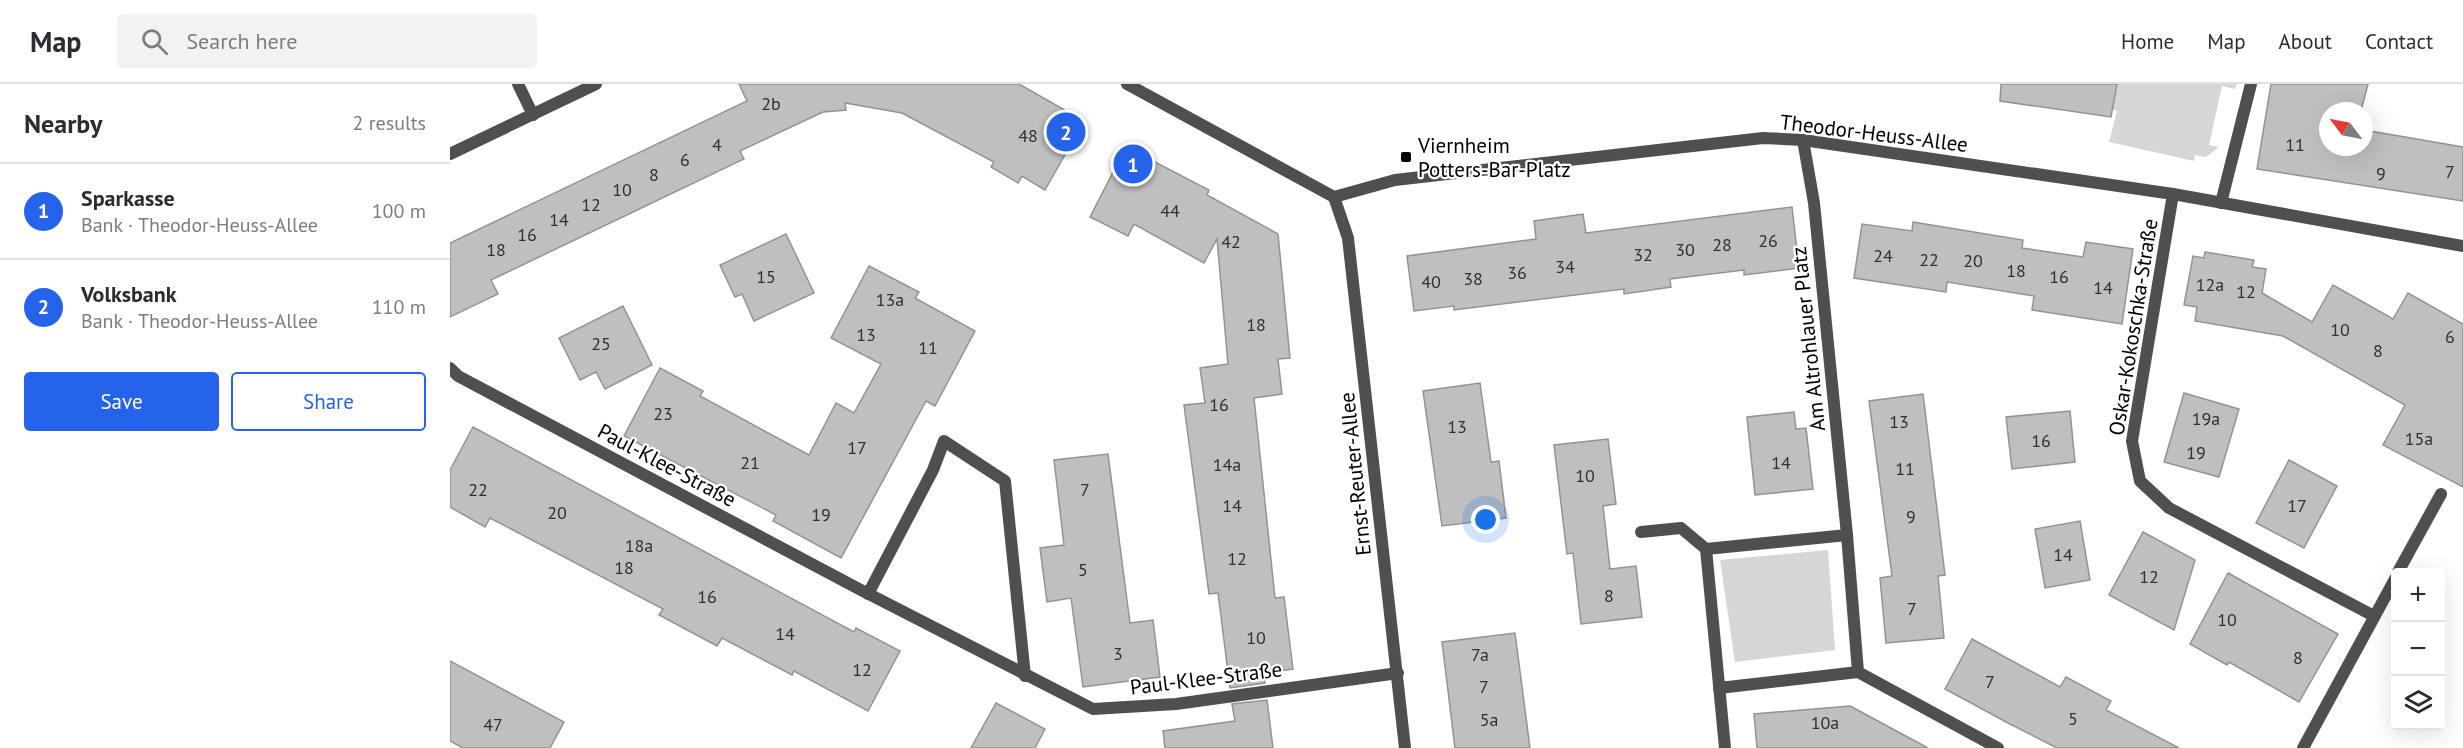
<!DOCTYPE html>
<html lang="en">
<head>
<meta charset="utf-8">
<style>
	body { margin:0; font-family:"PT Sans",sans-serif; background:#f2f2f3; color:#2b2b33 }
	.controls { position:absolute; right:18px; bottom:18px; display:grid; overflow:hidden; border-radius:6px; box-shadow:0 6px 24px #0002 }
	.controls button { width:54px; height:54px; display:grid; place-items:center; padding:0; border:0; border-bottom:2px solid #e1e1e2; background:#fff; color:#2b2b33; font:30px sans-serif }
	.compass { position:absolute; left:1869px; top:18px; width:54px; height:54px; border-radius:50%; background:#fff; box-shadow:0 6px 24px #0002; rotate:302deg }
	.you { position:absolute; left:1036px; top:436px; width:21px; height:21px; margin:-15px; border:4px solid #fff; border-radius:50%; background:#1a73e8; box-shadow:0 0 0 9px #1a73e833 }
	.badge { display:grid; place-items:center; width:39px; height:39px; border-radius:50%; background:#2563eb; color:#fff; font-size:20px; font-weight:700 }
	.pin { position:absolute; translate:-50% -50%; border:3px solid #fff; box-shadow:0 2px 6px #0006 }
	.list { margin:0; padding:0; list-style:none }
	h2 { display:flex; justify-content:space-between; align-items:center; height:78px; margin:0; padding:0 24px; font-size:26px }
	h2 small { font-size:20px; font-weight:400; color:#7c7c81 }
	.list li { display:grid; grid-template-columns:39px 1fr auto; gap:18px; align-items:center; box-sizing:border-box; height:96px; padding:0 24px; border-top:2px solid #e1e1e2 }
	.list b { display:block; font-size:22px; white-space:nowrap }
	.list p { margin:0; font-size:20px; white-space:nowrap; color:#7c7c81 }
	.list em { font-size:20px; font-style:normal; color:#7c7c81 }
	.actions { display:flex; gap:12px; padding:18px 24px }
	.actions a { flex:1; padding:14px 0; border:2px solid #2563eb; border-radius:6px; text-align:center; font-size:21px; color:#2563eb }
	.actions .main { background:#2563eb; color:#fff }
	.icon { flex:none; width:33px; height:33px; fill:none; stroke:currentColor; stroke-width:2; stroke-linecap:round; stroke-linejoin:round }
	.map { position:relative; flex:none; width:2013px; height:664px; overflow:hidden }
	header { display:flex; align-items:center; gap:36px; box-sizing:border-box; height:84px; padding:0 30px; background:#fff; border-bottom:2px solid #e1e1e2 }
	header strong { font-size:28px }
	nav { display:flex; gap:33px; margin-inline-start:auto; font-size:21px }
	.search { width:420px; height:54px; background:#f2f2f3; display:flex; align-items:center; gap:15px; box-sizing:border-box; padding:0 21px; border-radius:6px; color:#7c7c81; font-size:22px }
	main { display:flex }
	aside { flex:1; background:#fff }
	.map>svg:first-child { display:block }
</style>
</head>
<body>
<header>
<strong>Map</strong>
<div class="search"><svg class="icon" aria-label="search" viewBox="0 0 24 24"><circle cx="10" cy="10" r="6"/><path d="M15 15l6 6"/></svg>Search here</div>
<nav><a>Home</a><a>Map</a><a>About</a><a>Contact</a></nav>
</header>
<main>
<aside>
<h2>Nearby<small>2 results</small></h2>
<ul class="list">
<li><span class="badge">1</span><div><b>Sparkasse</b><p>Bank · Theodor-Heuss-Allee</p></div><em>100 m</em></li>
<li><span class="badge">2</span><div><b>Volksbank</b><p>Bank · Theodor-Heuss-Allee</p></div><em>110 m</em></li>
</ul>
<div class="actions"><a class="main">Save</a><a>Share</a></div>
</aside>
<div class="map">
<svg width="2013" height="664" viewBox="0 0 2013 664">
	<rect width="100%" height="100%" fill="#fff"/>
	<g fill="#d6d6d6">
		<polygon points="1667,0 1787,0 1785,5 1772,2 1759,61 1769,63 1756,73 1745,71 1744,77 1659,58 1667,27 1662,26"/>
		<polygon points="1378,466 1385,566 1285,578 1270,476"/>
	</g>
	<g fill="#bfbfbf" stroke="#939393" stroke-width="1.5">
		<polygon points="289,0 569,0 634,37 595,106 572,92 568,99 541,83 544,78 452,29 395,19 396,26 373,28 290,67 294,75 41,196 48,210 0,233 0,159 297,17"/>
		<polygon points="1551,0 1667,0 1661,33 1550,17"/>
		<polygon points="1821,0 1918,0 1911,27 1878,27 1878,63 1914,63 1914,46 2013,63 2013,117 1807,85"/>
		<polygon points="676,63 759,106 757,111 828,150 840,274 828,275 832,310 804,314 825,514 834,513 843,585 814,589 815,599 780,604 768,509 759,510 734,321 755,319 750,284 778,280 767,155 754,179 684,140 678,152 640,133"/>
		<polygon points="1342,123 1349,184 1294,191 1294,186 1220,195 1221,203 1174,210 1174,205 1004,226 1004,222 964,227 957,172 1086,155 1084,137 1133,130 1136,149"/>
		<polygon points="1463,138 1573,156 1572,164 1633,173 1636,158 1683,165 1672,240 1582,226 1584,212 1497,198 1496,208 1404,194 1412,140 1462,147"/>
		<polygon points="336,150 364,209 304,237 292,210 285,213 270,181"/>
		<polygon points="1755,168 1804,176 1802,183 1816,185 1812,209 1862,238 1883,201 1943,235 1958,209 2013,240 2013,403 1933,361 1955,321 1833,252 1745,237 1747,223 1734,221 1743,172 1754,174"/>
		<polygon points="419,182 469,208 465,214 525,247 485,322 476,317 391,474 323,437 326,431 174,352 210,284 253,307 250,312 359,371 386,319 404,329 431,280 381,254"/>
		<polygon points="173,222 202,281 155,305 146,288 130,296 109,254"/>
		<polygon points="1030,299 1041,378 1049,377 1056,434 992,442 973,307"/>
		<polygon points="1734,309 1789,325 1769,393 1714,378"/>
		<polygon points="1473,310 1495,491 1488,492 1494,554 1436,559 1430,494 1442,492 1419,317"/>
		<polygon points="1620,327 1625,378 1562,385 1556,333"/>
		<polygon points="1344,328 1346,345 1356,344 1363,405 1305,411 1297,333"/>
		<polygon points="23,343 404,548 406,544 450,567 418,627 344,587 342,591 272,554 267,562 209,531 213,525 40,434 35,443 0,423 0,386"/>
		<polygon points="1158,355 1166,420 1153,422 1160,485 1186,482 1192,533 1131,540 1123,469 1117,470 1104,361"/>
		<polygon points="658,370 680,539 703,536 710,593 633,603 621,514 597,518 590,464 614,461 604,376"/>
		<polygon points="1839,376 1887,402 1854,464 1806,439"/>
		<polygon points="1630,437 1640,496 1595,504 1585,445"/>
		<polygon points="1693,448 1745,476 1724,546 1659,511"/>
		<polygon points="1778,489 1888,550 1849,618 1779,578 1777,581 1740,560"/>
		<polygon points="1065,549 1080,664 1005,664 992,558"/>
		<polygon points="1522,555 1610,603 1616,593 1661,617 1656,626 1729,664 1607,664 1558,639 1495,605"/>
		<polygon points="0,577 114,638 100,664 13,664 0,657"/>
		<polygon points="817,616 823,664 715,664 713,647 785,637 782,620"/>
		<polygon points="546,619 595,645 585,664 521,664"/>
		<polygon points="1400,622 1478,664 1307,664 1304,630"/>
	</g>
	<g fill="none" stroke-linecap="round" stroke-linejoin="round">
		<g stroke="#4f4f4f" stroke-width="12">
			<polyline points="68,0 83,31"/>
			<polyline points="677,0 884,113 945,96 1313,54 1353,56 1723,110 2013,162"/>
			<polyline points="1353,56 1364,119 1397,451 1408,588"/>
			<polyline points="0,70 146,0"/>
			<polyline points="1723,110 1682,357 1690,397 1719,424 1924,532"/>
			<polyline points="884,113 898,154 955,664"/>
			<polyline points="1771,119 1801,0"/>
			<polyline points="0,284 8,292 409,505 643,625 726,620 948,589"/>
			<polyline points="1191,448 1231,444 1256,465"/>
			<polyline points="1256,465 1275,664"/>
			<polyline points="1256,465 1397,451"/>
			<polyline points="1948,488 1991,410"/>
			<polyline points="418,510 483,386 494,357 555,397 575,592"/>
			<polyline points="1269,604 1408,588 1548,664"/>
			<polyline points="1853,664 1946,493"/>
		</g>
	</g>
	<rect fill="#000" stroke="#fff" stroke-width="2" x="950" y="67" width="12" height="12" rx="3"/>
	<g text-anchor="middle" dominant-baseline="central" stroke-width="4.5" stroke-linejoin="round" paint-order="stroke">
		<g font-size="18" fill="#303030">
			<text x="321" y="19">2b</text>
			<text x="578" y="51">48</text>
			<text x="267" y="60">4</text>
			<text x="1845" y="60">11</text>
			<text x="235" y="75">6</text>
			<text x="2000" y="87">7</text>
			<text x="1931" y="89">9</text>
			<text x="204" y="90">8</text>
			<text x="172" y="105">10</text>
			<text x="141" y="120">12</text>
			<text x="720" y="126">44</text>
			<text x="109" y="135">14</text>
			<text x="77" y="150">16</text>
			<text x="1318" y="156">26</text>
			<text x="781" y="157">42</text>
			<text x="1272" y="160">28</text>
			<text x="46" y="165">18</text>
			<text x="1235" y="165">30</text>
			<text x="1193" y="170">32</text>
			<text x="1433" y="171">24</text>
			<text x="1479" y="175">22</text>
			<text x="1523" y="176">20</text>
			<text x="1115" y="182">34</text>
			<text x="1566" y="186">18</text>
			<text x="1067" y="188">36</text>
			<text x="316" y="192">15</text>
			<text x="1609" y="192">16</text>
			<text x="1023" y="194">38</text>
			<text x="981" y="197">40</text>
			<text x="1760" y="200">12a</text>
			<text x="1653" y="203">14</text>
			<text x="1796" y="207">12</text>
			<text x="440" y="215">13a</text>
			<text x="806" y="240">18</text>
			<text x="1890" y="245">10</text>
			<text x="416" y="250">13</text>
			<text x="2000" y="252">6</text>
			<text x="151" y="259">25</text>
			<text x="478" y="263">11</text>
			<text x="1928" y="266">8</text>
			<text x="769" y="320">16</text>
			<text x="213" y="329">23</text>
			<text x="1756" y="334">19a</text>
			<text x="1449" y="337">13</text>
			<text x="1007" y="342">13</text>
			<text x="1969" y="354">15a</text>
			<text x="1591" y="356">16</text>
			<text x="407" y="363">17</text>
			<text x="1746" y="368">19</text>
			<text x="300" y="378">21</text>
			<text x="1331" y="378">14</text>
			<text x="777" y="380">14a</text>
			<text x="1455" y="384">11</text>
			<text x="1135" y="391">10</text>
			<text x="28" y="405">22</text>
			<text x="635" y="405">7</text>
			<text x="782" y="421">14</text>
			<text x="1847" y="421">17</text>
			<text x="107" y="428">20</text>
			<text x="371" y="430">19</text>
			<text x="1461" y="432">9</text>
			<text x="189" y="461">18a</text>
			<text x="1613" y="470">14</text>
			<text x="787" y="474">12</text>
			<text x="174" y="483">18</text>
			<text x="633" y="485">5</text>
			<text x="1699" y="492">12</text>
			<text x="1159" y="511">8</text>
			<text x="257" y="512">16</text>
			<text x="1462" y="524">7</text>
			<text x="1777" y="535">10</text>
			<text x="335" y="549">14</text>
			<text x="806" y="553">10</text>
			<text x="668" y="569">3</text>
			<text x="1030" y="570">7a</text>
			<text x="1848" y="573">8</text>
			<text x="412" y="585">12</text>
			<text x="1540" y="597">7</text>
			<text x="1034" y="602">7</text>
			<text x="1623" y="634">5</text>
			<text x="1039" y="635">5a</text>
			<text x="1375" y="638">10a</text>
			<text x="43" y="640">47</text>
		</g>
		<g font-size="21" fill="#000" stroke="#fff">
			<text transform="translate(1424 49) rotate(7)">Theodor-Heuss-Allee</text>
			<text transform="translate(1683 243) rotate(-81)">Oskar-Kokoschka-Straße</text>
			<text transform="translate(1358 255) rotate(-96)">Am Altrohlauer Platz</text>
			<text transform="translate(217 381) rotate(28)">Paul-Klee-Straße</text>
			<text transform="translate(905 390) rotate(-96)">Ernst-Reuter-Allee</text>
			<text transform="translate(756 594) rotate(-7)">Paul-Klee-Straße</text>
		</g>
		<g font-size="21" fill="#000" stroke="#fff" text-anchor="start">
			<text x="968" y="61">Viernheim<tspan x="968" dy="24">Potters-Bar-Platz</tspan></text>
		</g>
	</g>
</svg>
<div class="controls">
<button>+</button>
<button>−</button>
<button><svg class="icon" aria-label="layers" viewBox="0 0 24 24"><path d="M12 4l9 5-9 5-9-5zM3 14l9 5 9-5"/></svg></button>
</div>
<svg class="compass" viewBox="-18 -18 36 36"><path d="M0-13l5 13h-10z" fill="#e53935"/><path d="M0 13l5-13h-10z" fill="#7c7c81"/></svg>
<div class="you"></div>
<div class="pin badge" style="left:683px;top:80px">1</div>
<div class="pin badge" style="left:616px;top:48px">2</div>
</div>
</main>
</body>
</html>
